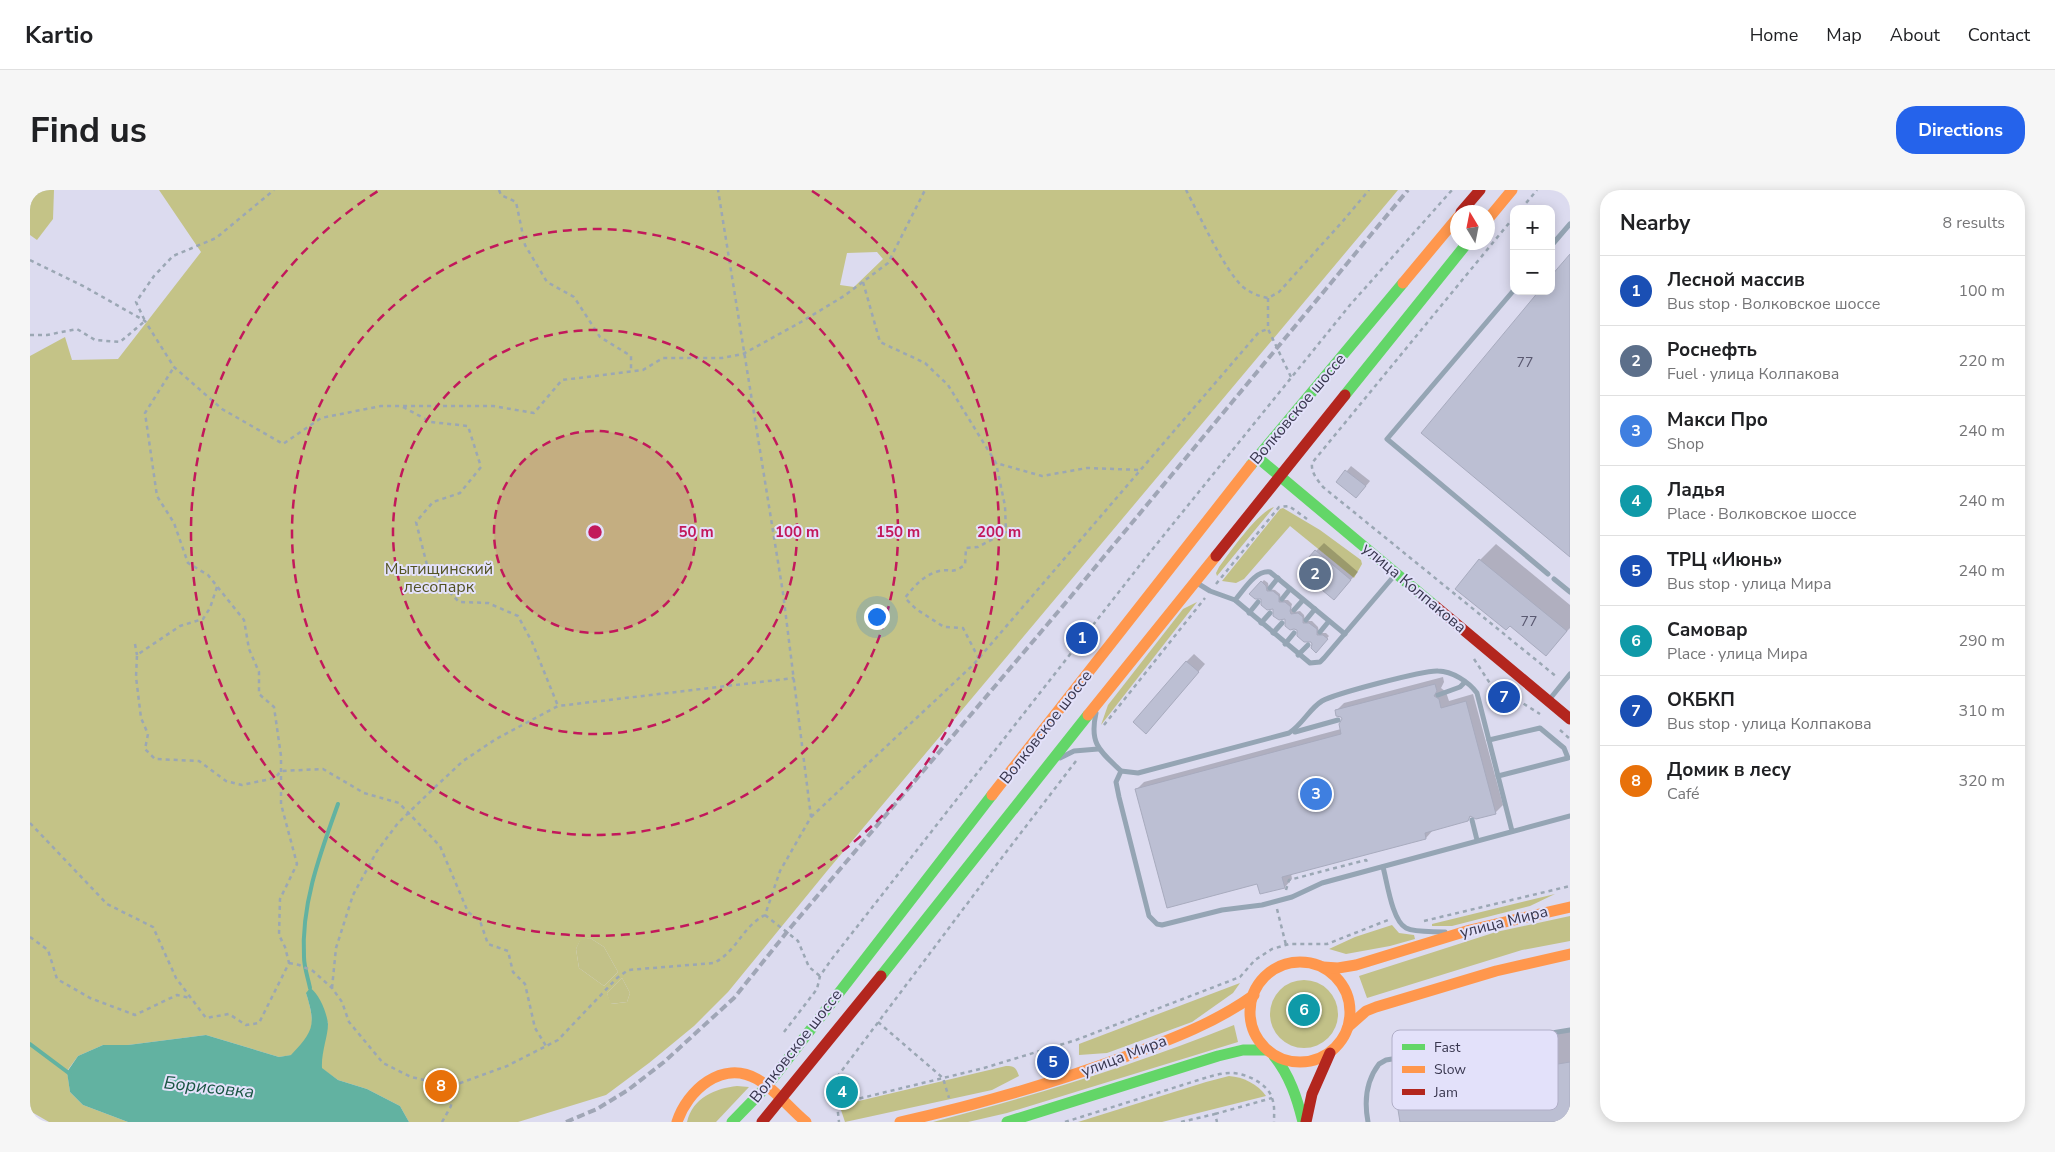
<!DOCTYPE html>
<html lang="en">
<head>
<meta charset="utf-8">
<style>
	body { margin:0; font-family:"Nunito Sans",sans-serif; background:#f6f6f6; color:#202124 }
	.controls { position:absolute; right:15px; top:15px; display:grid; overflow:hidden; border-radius:10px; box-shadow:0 2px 12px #0003 }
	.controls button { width:45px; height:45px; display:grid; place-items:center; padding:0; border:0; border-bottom:1px solid #e0e0e0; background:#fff; color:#202124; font:25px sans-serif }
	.compass { position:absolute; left:1420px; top:15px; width:45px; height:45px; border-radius:50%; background:#fff; box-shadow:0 2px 12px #0003; rotate:350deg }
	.you { position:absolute; left:846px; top:426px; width:18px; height:18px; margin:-12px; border:4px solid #fff; border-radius:50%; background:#1a73e8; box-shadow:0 0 0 8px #1a73e833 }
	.badge { display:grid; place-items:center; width:32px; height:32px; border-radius:50%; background:#2563eb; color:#fff; font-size:16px; font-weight:700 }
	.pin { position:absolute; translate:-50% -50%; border:2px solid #fff; box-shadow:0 1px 5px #0006 }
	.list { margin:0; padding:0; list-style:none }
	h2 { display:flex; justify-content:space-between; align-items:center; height:65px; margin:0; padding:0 20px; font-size:21px }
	h2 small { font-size:16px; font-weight:400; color:#757577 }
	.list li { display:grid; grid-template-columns:32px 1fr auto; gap:15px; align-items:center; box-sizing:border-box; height:70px; padding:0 20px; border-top:1px solid #e0e0e0 }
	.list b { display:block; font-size:19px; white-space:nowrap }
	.list p { margin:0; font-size:16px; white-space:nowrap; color:#757577 }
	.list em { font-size:16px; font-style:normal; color:#757577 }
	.map { position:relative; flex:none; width:1540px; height:932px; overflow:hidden; border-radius:20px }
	header { display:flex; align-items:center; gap:30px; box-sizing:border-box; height:70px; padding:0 25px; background:#fff; border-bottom:1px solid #e0e0e0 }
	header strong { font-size:24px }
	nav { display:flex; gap:28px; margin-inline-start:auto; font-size:18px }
	.intro { display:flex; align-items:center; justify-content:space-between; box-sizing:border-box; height:120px; padding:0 30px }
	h1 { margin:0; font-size:35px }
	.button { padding:12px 22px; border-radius:20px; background:#2563eb; color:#fff; font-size:18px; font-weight:700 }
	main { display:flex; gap:30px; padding:0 30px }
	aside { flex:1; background:#fff; border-radius:20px; box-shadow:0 2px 12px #0003 }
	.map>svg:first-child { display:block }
</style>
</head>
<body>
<header>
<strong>Kartio</strong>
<nav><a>Home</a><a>Map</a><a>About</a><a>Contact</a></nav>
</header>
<div class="intro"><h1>Find us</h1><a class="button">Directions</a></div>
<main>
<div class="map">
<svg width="1540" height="932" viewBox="0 0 1540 932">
	<rect width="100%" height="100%" fill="#dcdbef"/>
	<g fill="#c2c188">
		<path d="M1244 317 1187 386 1186 383 1189 377C1201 361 1227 323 1244 317Z"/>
		<polygon points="1253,318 1290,340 1331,370 1332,374 1324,388 1260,336 1214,389 1206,393 1192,391 1250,319"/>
		<polygon points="1167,412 1071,535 1078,515 1153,419"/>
		<polygon points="1525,704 1500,716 1422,736 1402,736 1402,734"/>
		<polygon points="1540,726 1540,751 1492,760 1337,808 1329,786 1466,742"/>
		<polygon points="1362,735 1369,743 1384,745 1385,749 1360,756 1316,764 1299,759 1325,747"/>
		<polygon points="560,748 574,757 588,782 574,796 549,778 546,759 550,750"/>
		<polygon points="592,788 600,803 597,812 580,814 577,803"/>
		<circle cx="1274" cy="824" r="34"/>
		<polygon points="1210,793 1203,803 1162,832 1077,863 1049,865 1049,854"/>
		<path d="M1204 835 1208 852 977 923 938 932H903C1007 905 1104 875 1204 835Z"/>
		<path d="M976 876C985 876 986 878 989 886L962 900 815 932 810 917 812 915Z"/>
		<path d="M1199 886C1213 887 1228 894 1236 906L1132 932H1048L1176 892Z"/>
		<path d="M707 896 719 897 686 932H657C662 908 686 898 707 896Z"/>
	</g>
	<g fill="#c4c387" fill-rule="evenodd">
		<polygon points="0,0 24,0 23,29 7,50 0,45"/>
		<path d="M129 0H1368L797 681 698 802 664 836 619 873 576 905 488 932H379L370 916 337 899 308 890 291 878V867L298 833 276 803C280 815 286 836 278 847 274 854 267 860 262 865L249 867 176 845 98 855H73L48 866 37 881 40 902 53 915 98 932H19L0 921V166L35 147 42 170 88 169 171 62ZM847 62 853 69 824 97 810 95 817 63ZM560 748 574 757 588 782 574 796 549 778 546 759 550 751ZM592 788 600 803 597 812 581 814 577 803Z"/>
	</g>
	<path fill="#62b2a1" d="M280 798C289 803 297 823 298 834 298 846 291 863 292 878L308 890 337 899 370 916 379 932H98L53 915 40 902 37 882 48 866 73 855H98L176 845 249 867 261 865C284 841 286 835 276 803Z"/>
	<g fill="#0003">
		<polygon points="1321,276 1340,291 1331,302 1308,292"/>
		<polygon points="1294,353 1328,382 1311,401 1286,361"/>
		<polygon points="1466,354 1540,415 1540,438 1516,464 1480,434 1450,370"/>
		<polygon points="1234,390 1238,393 1239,399 1245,400 1250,404 1251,410 1258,410 1262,414 1261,418 1264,422 1270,421 1274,425 1275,431 1282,431 1288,437 1289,443 1296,443 1299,446 1286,461 1284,454 1232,408 1221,404"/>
		<polygon points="1164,464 1175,474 1124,534 1156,472"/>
		<polygon points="1413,487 1414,492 1411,498 1416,502 1419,511 1443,504 1473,615 1465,623 1442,625 1437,630 1403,640 1396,648 1261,683 1262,689 1255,697 1231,703 1227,692 1106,600 1114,592 1311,539 1314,529 1306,521 1314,513"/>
		<polygon points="1540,840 1540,932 1371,932 1366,902 1405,862"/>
	</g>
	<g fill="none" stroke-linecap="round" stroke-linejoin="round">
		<g stroke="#62b2a1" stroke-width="4">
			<path d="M280 798C278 788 274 777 274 767 271 714 290 664 308 614"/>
			<polyline points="0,854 40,884"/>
		</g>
	</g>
	<g fill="#bcbfd3" stroke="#a8abbe">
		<polygon points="1540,64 1540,367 1391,243 1509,101 1521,101 1521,86"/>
		<polygon points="1315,280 1336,296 1326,308 1306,292"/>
		<polygon points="1285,360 1321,390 1304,410 1268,380"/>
		<polygon points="1449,369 1537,441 1516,466 1480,436 1476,440 1425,399"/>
		<polygon points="1231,391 1236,396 1237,401 1243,401 1249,406 1249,412 1255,412 1261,417 1260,421 1261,424 1268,423 1273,427 1273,433 1279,433 1287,439 1287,445 1293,445 1298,449 1286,463 1281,458 1282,454 1281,452 1274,452 1267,446 1267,440 1264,439 1260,440 1255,436 1255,429 1249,430 1243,426 1243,419 1237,420 1231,415 1231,409 1225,409 1219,404"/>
		<polygon points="1156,471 1169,482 1116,544 1103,532"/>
		<polygon points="1405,494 1407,501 1404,506 1409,509 1411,518 1436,511 1466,624 1446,629 1440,626 1438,631 1395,643 1396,649 1252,687 1255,698 1230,704 1227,694 1137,718 1105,599 1311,544 1309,534 1312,529 1311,527 1306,526 1305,520"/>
		<polygon points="1540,872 1540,932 1370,932 1365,901"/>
	</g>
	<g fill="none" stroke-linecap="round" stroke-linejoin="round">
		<g stroke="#9ba7b4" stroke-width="2.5" stroke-dasharray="4 4" stroke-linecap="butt">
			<polyline points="469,0 471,5 486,12 495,55 517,92 544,107 570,147 601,166 601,181"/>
			<path d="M1156 0C1169 24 1194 80 1213 97 1221 103 1228 106 1238 108L1249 102 1313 31 1339 0"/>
			<polyline points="1491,19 1507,0"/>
			<path d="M1484 27 1282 273C1281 283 1287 289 1293 297L1527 487"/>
			<polyline points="0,70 55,97 115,131 144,177 192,219 253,254 291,228 351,216 463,216 504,223 532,190 613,180 633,168 692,168 713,164 771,132 814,106 858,73 895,0"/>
			<polyline points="833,92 850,152 895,173 918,195 966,273 1012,286 1057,278 1111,280"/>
			<polyline points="1238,108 1238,139 1261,187"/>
			<polyline points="0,145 17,145 47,139 65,150 90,152 115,131 106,112 124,86 143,66 186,48 244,0"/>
			<polyline points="373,217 401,232 438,236 451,277 430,303 403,312 386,332 398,379 429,412 458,413 488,426 502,452 528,516"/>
			<polyline points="1186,394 1249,317 1259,316 1277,329"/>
			<polyline points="187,397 180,418 173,429 150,436 107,465 106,487 111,528 118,544 115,559 125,569 169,571 196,591 212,595 245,588 251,581 293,579 334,603 369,613 410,656 438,722 450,731 458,754 478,761 483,782 495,794 505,838 516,856"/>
			<polyline points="105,454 107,465"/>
			<path d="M949 469 933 438 914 437 886 419 875 408C884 396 894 385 909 381 922 378 920 385 935 375L936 358 948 357 976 342 975 316 966 273"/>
			<polyline points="1444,469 1465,501 1474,510 1486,509 1510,524"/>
			<polyline points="1074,535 1175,408"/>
			<polyline points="1530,540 1540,549"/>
			<polyline points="1046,571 967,674 801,895 797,906 801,914 807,914 954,878 1046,850 1210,787 1225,770 1242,759 1259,754 1297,754 1358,730"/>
			<polyline points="781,627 943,475 1229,142 1238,139"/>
			<polyline points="0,633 77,714 123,737 146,788 176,828 199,824 216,835 229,833 259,773 255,757 249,745 250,709 267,674 251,614 251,566 244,517 229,504 229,482 219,459 214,430 178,385 158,373 144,333 127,306 115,223 144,177"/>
			<polyline points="1256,700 1259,690 1336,670 1337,672"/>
			<polyline points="1247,719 1256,755"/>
			<polyline points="735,725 768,751 779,777 790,786"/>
			<polyline points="1394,731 1540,696"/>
			<polyline points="0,747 18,760 27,789 60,808 105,825 147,805 160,808"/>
			<path d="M259 773 269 775 283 781 302 798 312 812 319 832 353 873 381 887 422 896 477 876 528 850 587 788 598 780 684 773C707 761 712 737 735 725L750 681 781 627 753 403 688 0"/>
			<polyline points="302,798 306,758 323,705 347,661 368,633 403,599 433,571 466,549 528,516 764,488"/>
			<polyline points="848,832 913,888 919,908"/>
			<polyline points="754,842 787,799 790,786 801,770 1117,366 1320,115 1422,0"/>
			<polyline points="807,914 809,932"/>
			<polyline points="1185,924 1242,908"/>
			<polyline points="412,932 421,916 422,896"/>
			<path d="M1035 932 1178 887C1185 885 1193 883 1201 883 1216 883 1238 894 1242 908 1245 916 1244 924 1244 932"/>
			<polyline points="1151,932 1185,924 1187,932"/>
		</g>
		<g stroke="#95a5b4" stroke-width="5">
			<polyline points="1521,56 1540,34"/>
			<polyline points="1484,100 1357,249 1518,384"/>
			<polyline points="1524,389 1540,402"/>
			<polyline points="1167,393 1180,401 1205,410 1280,473 1290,472 1294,468 1364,386"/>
			<polyline points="1240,398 1248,388"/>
			<polyline points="1252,409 1260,399"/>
			<path d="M1205 410C1214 400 1225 380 1240 382L1315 444"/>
			<polyline points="1264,420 1273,410"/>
			<polyline points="1219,423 1228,412"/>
			<polyline points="1276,430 1285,419"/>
			<polyline points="1231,433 1240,423"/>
			<polyline points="1290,442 1299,431"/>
			<polyline points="1243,443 1252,433"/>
			<polyline points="1255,454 1264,443"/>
			<polyline points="1268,465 1278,455"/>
			<polyline points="1408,505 1430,497 1435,492"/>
			<polyline points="1519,510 1540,484"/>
			<path d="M1066 523C1059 554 1070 561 1091 581"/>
			<polyline points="1265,542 1308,530"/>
			<polyline points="1459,550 1510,538 1534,558 1538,568 1468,586"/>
			<polyline points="1030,568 1044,561 1068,559"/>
			<polyline points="1442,630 1447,650"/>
			<path d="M1482 641 1447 503C1439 492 1422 481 1408 481 1394 480 1304 504 1292 511 1279 519 1273 534 1259 543L1108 583 1091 581 1086 592 1089 607 1119 726 1127 734 1132 735 1192 720 1232 715 1262 707 1292 693 1540 626"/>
			<path d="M1353 677C1357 691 1362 731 1376 738 1386 743 1403 741 1415 742"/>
			<path d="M1338 932C1334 911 1336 891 1349 874L1356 870 1540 840"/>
		</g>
		<g stroke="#63d668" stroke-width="11">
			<polyline points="1315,205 1438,52"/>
			<polyline points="1227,267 1405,416"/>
			<polyline points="1221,275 1373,93"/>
			<polyline points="851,786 1058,525"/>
			<path d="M1244 866C1260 886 1267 908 1273 932"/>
			<polyline points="702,932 737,896 962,605"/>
			<polyline points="977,932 1188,866 1213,860 1237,860"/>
		</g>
		<g stroke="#ff974d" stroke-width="11">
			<polyline points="1458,29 1482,0"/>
			<polyline points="1373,93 1428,27"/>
			<polyline points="1058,525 1186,366"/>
			<polyline points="962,605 1221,275"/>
			<circle cx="1270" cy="822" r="50"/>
			<polyline points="1293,777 1308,778 1326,775 1440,740 1540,717"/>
			<polyline points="1318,837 1336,821 1346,817 1466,781 1540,764"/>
			<path d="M647 932C657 901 692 869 727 889 746 900 759 918 776 932"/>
			<path d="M870 932C947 915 1023 893 1097 866 1142 849 1185 833 1224 805"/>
		</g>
		<g stroke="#b3261e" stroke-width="11">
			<polyline points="1431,22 1450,0"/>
			<polyline points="1186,366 1315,205"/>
			<polyline points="1405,416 1540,529"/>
			<polyline points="732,932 851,786"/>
			<polyline points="1276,932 1282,904 1300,863"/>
		</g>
		<polyline stroke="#a0a6b6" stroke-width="4" stroke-dasharray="8 4" stroke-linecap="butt" points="536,932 567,919 598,900 634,872 704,808 761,737 1038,410 1378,0"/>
	</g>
	<circle cx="565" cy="342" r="101" fill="#c2185b" fill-opacity=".12"/>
	<g fill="none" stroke="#c2185b" stroke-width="2.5" stroke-dasharray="9 6">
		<circle cx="565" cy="342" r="101"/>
		<circle cx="565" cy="342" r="202"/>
		<circle cx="565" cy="342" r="303"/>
		<path d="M782 1A404 404 0 1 1 348 1"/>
	</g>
	<g text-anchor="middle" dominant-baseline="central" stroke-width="4" stroke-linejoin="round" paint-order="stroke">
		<g font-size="14" fill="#5a5970">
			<text x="1495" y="172">77</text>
			<text x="1499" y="431">77</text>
		</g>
		<g font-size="16" fill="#39374f" stroke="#e3e1fa">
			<text transform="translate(1268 219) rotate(-50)">Волковское шоссе</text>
			<text transform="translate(1384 398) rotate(40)">улица Колпакова</text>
			<text transform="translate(1016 537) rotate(-52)">Волковское шоссе</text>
			<text transform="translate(1474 732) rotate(-14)">улица Мира</text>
			<text transform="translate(766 856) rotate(-52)">Волковское шоссе</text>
			<text transform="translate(1094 866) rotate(-21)">улица Мира</text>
		</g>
		<g font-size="16" fill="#535323" stroke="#e3e1fa">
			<text x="409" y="379">Мытищинский<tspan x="409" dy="18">лесопарк</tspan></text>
		</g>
		<g font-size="18" font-style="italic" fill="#195542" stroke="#e3e1fa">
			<text transform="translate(179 897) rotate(6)">Борисовка</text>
		</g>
	</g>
	<rect x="1362" y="840" width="166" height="80" rx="8" fill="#e3e1fa" stroke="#b0aec7" stroke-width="1"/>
	<rect x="1372" y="854" width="23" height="6" fill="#63d668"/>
	<rect x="1372" y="876" width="23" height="7" fill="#ff974d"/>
	<rect x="1372" y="899" width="23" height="6" fill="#b3261e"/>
	<g font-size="14" fill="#39374f">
		<text x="1404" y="862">Fast</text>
		<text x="1404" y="884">Slow</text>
		<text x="1404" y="907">Jam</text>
	</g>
	<circle cx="565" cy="342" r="8" fill="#c2185b" stroke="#e3e1fa" stroke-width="2.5"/>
	<g font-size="15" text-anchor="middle" font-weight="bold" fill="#c2185b" stroke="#e3e1fa" stroke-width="4" stroke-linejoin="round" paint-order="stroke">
		<text x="666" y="347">50 m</text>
		<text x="767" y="347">100 m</text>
		<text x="868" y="347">150 m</text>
		<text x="969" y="347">200 m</text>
	</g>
</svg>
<div class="controls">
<button>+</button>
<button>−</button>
</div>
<svg class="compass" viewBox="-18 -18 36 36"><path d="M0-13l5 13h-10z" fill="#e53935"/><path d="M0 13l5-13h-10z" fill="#757577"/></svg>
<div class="you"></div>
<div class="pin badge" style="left:1052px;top:448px;background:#1a4fb4">1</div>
<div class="pin badge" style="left:1285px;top:384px;background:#5c6f8a">2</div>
<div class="pin badge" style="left:1286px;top:604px;background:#3f7fe0">3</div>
<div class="pin badge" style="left:812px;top:902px;background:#0f9aa8">4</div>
<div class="pin badge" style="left:1023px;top:872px;background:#1a4fb4">5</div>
<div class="pin badge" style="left:1274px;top:820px;background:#0f9aa8">6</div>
<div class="pin badge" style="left:1474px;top:507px;background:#1a4fb4">7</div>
<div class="pin badge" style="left:411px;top:896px;background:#e8710a">8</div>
</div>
<aside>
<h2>Nearby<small>8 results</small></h2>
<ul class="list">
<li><span class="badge" style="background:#1a4fb4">1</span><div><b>Лесной массив</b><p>Bus stop · Волковское шоссе</p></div><em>100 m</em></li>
<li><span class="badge" style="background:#5c6f8a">2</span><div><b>Роснефть</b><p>Fuel · улица Колпакова</p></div><em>220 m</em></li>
<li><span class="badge" style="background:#3f7fe0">3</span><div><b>Макси Про</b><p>Shop</p></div><em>240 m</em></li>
<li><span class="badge" style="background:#0f9aa8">4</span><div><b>Ладья</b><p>Place · Волковское шоссе</p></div><em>240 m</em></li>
<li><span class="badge" style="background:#1a4fb4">5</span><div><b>ТРЦ «Июнь»</b><p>Bus stop · улица Мира</p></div><em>240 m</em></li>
<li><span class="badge" style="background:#0f9aa8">6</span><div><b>Самовар</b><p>Place · улица Мира</p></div><em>290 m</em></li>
<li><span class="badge" style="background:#1a4fb4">7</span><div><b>ОКБКП</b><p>Bus stop · улица Колпакова</p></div><em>310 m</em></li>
<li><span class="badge" style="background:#e8710a">8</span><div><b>Домик в лесу</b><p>Café</p></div><em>320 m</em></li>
</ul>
</aside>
</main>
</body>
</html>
